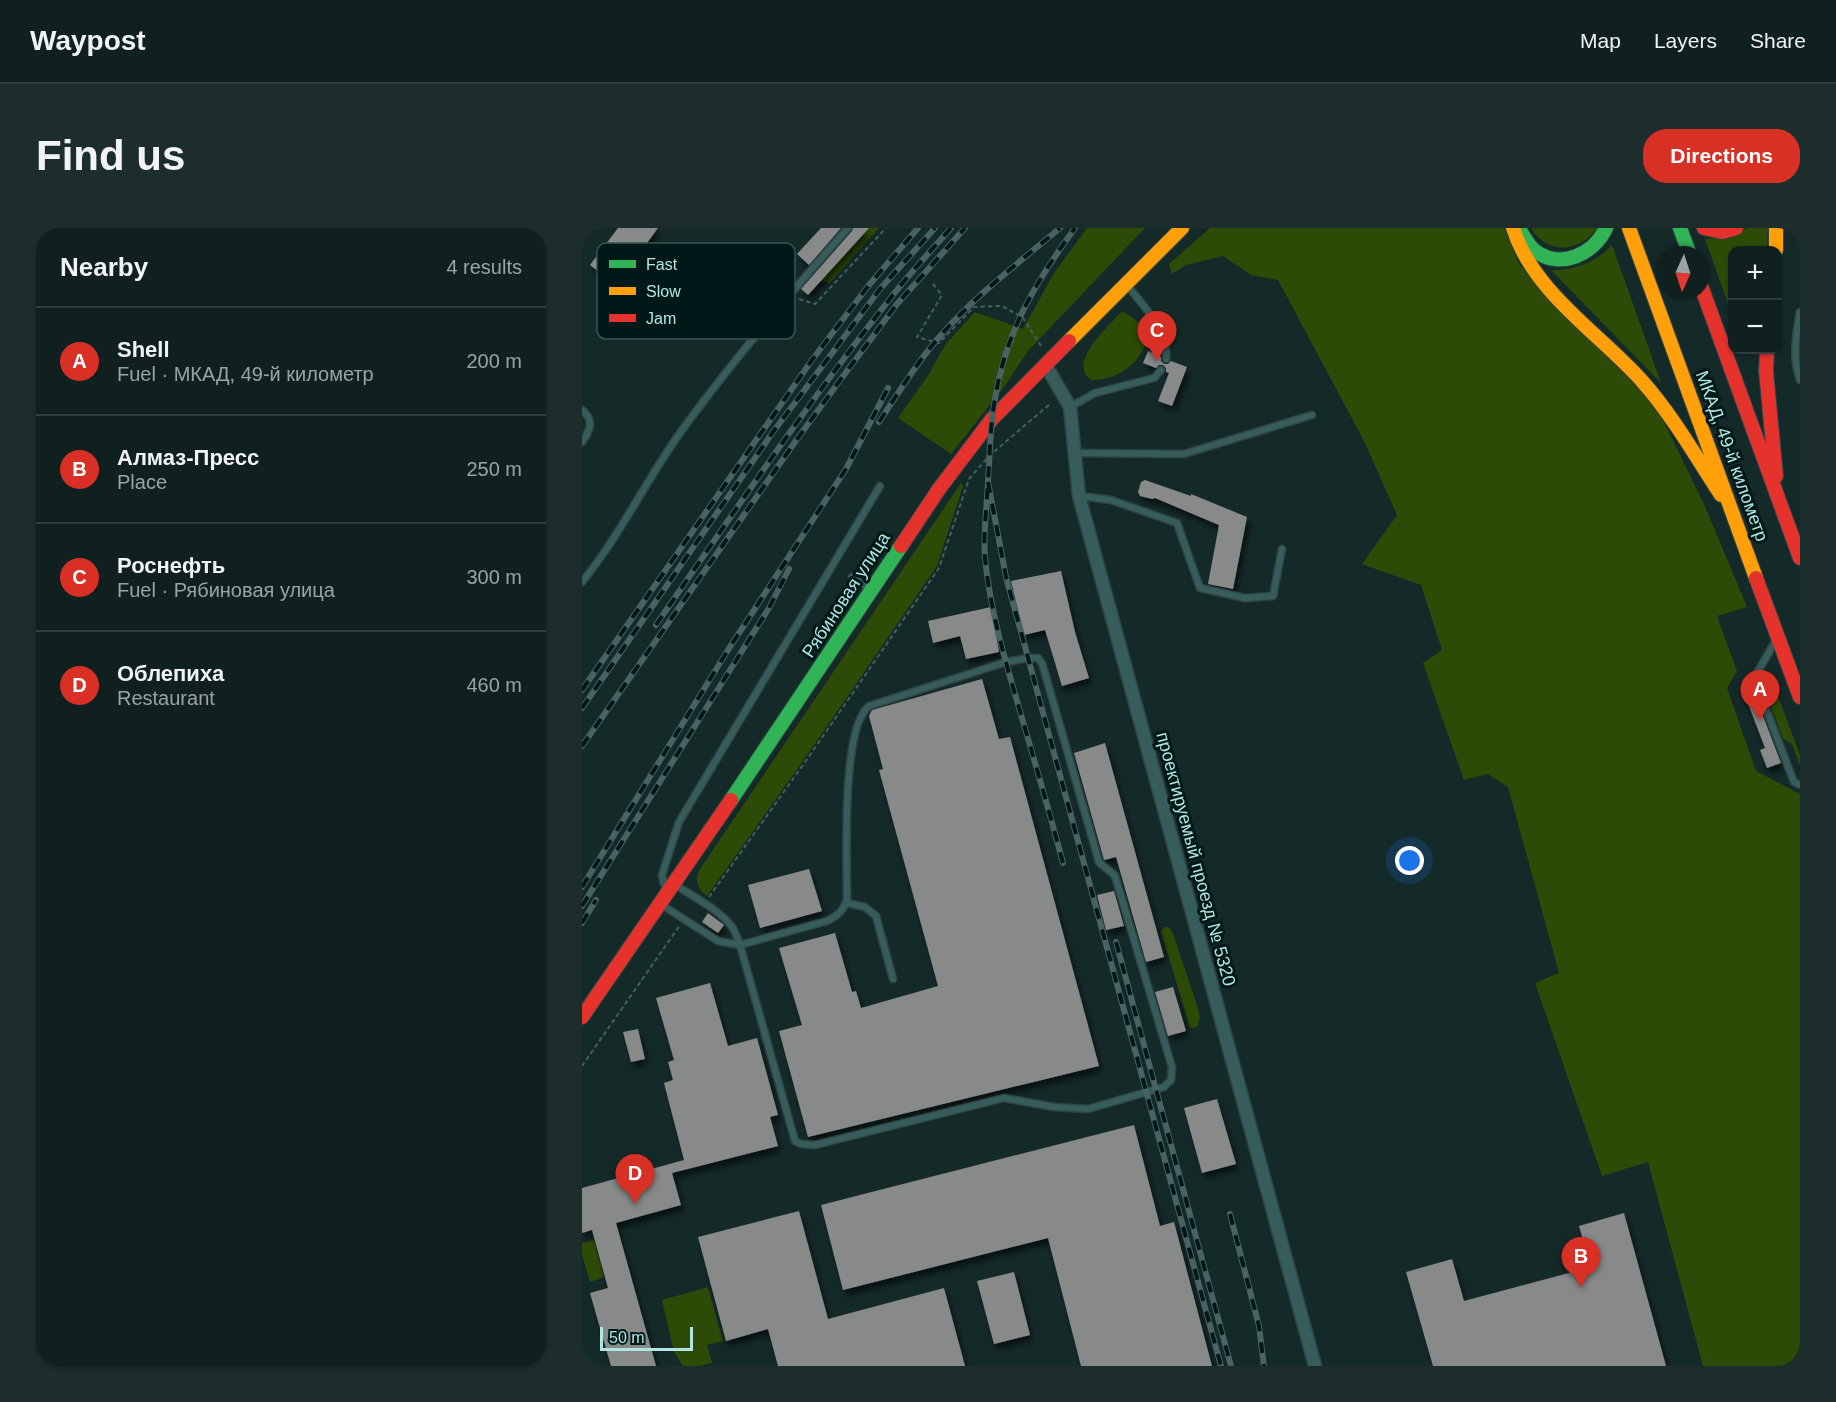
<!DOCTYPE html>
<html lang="en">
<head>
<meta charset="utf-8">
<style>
	body { margin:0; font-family:Arial,sans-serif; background:#1d2d2c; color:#f1f3f6 }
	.controls { position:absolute; right:18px; top:18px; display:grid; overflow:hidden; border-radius:12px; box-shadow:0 2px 4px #0004 }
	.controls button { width:54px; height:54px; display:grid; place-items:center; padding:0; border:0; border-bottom:2px solid #2f3e3d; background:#0f201f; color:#f1f3f6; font:30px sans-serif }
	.compass { position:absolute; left:1074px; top:18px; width:54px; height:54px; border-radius:50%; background:#0f201f; box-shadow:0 2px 4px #0004; rotate:183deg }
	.scale { position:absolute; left:18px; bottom:15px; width:93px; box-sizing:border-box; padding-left:6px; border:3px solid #b0e5e1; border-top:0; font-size:16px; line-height:21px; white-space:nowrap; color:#b0e5e1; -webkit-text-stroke:4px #001918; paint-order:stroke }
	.you { position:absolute; left:828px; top:633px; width:21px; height:21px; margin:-15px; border:4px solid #fff; border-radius:50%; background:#1a73e8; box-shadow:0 0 0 9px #1a73e833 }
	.badge { display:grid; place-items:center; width:39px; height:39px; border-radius:50%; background:#d93025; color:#fff; font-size:20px; font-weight:700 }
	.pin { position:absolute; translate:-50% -50px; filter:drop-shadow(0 2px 3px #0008) }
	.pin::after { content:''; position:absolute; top:32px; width:21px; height:18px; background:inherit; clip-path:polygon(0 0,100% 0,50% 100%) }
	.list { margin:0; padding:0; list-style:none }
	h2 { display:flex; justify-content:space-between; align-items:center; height:78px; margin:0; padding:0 24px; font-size:26px }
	h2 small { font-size:20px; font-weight:400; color:#9ba3a4 }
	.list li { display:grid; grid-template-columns:39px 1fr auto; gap:18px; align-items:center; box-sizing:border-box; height:108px; padding:0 24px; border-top:2px solid #2f3e3d }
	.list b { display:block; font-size:22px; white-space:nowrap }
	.list p { margin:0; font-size:20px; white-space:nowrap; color:#9ba3a4 }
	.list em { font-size:20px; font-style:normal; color:#9ba3a4 }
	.map { position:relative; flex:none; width:1218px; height:1138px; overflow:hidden; border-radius:24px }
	header { display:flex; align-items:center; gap:36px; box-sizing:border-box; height:84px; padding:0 30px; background:#0f201f; border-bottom:2px solid #2f3e3d }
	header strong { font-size:28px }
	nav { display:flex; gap:33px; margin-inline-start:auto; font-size:21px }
	.intro { display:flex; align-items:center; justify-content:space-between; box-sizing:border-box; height:144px; padding:0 36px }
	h1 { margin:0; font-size:42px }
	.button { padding:15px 27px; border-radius:24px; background:#d93025; color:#fff; font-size:21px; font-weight:700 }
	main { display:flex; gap:36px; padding:0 36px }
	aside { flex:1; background:#0f201f; border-radius:24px; box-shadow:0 2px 4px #0004 }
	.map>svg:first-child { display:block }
</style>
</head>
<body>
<header>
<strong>Waypost</strong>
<nav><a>Map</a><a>Layers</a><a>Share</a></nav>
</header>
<div class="intro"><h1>Find us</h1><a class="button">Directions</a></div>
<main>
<aside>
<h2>Nearby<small>4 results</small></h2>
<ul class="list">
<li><span class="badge">A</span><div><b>Shell</b><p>Fuel · МКАД, 49-й километр</p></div><em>200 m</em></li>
<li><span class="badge">B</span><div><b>Алмаз-Пресс</b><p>Place</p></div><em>250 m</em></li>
<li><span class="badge">C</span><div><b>Роснефть</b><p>Fuel · Рябиновая улица</p></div><em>300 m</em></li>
<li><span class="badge">D</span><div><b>Облепиха</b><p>Restaurant</p></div><em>460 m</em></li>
</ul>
</aside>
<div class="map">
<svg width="1218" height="1138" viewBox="0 0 1218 1138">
	<defs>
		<filter id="shadow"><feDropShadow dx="3" dy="5.5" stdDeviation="3" flood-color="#0009"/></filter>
	</defs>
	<rect width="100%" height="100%" fill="#142a29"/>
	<g fill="#2d4b07">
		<polygon points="287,0 297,0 248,55 239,53"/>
		<polygon points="505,0 563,0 446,123 422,159 369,226 316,190 347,146 363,117 393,84 441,101 472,45"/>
		<polygon points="628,0 922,0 936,34 959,64 1050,152 1080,190 1122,276 1165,379 1135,388 1155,443 1145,460 1174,543 1218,566 1218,1138 1121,1138 1066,934 1020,948 953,755 977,745 926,559 906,546 882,552 841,435 860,422 839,357 780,336 815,287 782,213 696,52 669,47 641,28 604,37 590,46 587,36"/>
		<path d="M949 0H1015C998 24 965 28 949 0Z"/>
		<polygon points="1165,0 1186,0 1185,22 1150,22 1150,87 1123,11 1150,8"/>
		<path d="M1030 17 1079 155 969 42C990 43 1015 34 1030 17Z"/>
		<path d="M540 83C548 88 557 93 562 101 566 108 564 117 560 124 549 142 530 152 509 152 507 150 504 148 503 145 494 126 529 96 540 83Z"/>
		<path d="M379 255 381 258 355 338 228 523 125 668C117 662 113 654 116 644Z"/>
		<polygon points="1190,452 1218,527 1218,538 1210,516 1201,511 1183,462 1187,454"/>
		<polygon points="582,699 586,699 590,703 616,780 618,790 615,799 608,800 579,703"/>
		<polygon points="12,1012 22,1049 8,1054 0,1027 0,1015"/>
		<polygon points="126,1059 141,1113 125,1117 130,1135 118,1138 101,1138 92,1124 80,1072"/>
	</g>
	<g fill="#888989" filter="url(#shadow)">
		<polygon points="36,0 76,0 34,57 8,37"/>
		<polygon points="239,0 259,0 227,37 215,26"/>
		<polygon points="271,0 287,0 226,67 219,61 270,3"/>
		<polygon points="566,123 579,129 579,133 582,136 586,136 589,133 605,139 590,178 576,173 587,145 584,144 584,140 581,137 577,137 574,140 561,135"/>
		<polygon points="563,252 609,268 609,266 665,289 651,361 626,356 637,297 573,270 570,271 558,268 556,264 559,254"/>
		<polygon points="479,343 493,404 507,450 480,458 463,402 442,407 429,353"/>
		<polygon points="409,379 417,424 384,431 378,408 351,415 346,393"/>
		<polygon points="400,451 417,511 428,509 517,838 226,909 197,803 220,797 197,720 253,705 270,764 274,763 279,780 356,758 297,542 301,541 287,488 290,482"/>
		<polygon points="1171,462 1199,535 1185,540 1178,522 1183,520 1162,465"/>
		<polygon points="523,515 582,729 564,734 534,629 522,632 492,525"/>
		<polygon points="227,641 240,683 178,700 166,657"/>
		<polygon points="532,663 542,698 524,702 515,667"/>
		<polygon points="126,685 142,697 136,705 120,694"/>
		<polygon points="128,755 146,818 175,810 196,887 188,889 196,918 90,945 99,977 34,995 74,1138 29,1138 8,1065 26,1060 10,1002 0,1005 0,960 102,932 82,855 91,852 86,834 92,832 74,770"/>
		<polygon points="591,759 604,803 586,808 573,764"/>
		<polygon points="56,801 63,831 49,834 41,804"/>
		<polygon points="635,871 654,936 620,945 602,880"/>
		<polygon points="552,897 578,998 592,994 630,1138 499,1138 466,1010 261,1062 239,977"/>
		<polygon points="217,983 246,1091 362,1060 383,1138 196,1138 186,1101 144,1113 116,1009"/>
		<polygon points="1042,985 1084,1138 851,1138 824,1044 870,1031 882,1073 1009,1039 997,998"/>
		<polygon points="432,1044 448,1107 412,1116 395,1053"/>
	</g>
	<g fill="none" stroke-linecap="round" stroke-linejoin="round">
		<g stroke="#304543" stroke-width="9">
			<g id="lane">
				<path d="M545 57C561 78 587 102 584 131"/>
				<path d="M1218 84C1214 107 1210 129 1218 152"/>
				<polyline points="488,179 513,165 572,150 579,142"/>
				<path d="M0 182C13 192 8 203 0 214"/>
				<polyline points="493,225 602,226 730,187"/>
				<polyline points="498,268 529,272 595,295 618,360 663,370 691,368 700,321"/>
				<polyline points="270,349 288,361"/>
				<path d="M0 354C40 305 66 248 103 198 154 129 209 64 266 0"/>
				<polyline points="1193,414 1172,450 1212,554 1218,557"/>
				<polyline points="85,661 82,656 80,647 97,594 298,258"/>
				<polyline points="265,675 283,679 294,688 311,751"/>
				<path d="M80 677 136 713 158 717 245 693C255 688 263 682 265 670 265 633 259 500 287 478L424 434 446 430H456L460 435 517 634C522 640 528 642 533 648L590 839 589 852 582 859 506 881 472 879 422 870 233 917 219 916 213 913 158 717C156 711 154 705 150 699 138 682 110 668 92 656"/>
			</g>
		</g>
		<g stroke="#304543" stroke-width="15">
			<polyline id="street" points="463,136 488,179 497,268 733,1138"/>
		</g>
		<g stroke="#304543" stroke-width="16">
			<g id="fast">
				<polyline points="1098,0 1108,27"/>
				<path d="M939 4C943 11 947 18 953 23 979 42 1012 26 1024 0"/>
				<polyline points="149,572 319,318"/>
			</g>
		</g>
		<g stroke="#304543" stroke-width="16">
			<g id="slow">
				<path d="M931 0C951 64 1017 105 1060 153 1091 188 1114 229 1139 267"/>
				<polyline points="1047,0 1174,350"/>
				<polyline points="1194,0 1194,22"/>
				<polyline points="487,113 600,0"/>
			</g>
		</g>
		<g stroke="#304543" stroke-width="16">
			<g id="jam">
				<polyline points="1122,0 1140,4 1154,0"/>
				<polyline points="1119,58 1218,330"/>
				<polyline points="1185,122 1184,143 1194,248"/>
				<polyline points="319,318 357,261 410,191 487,113"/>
				<polyline points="1174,350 1218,469"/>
				<polyline points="0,789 149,572"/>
			</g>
		</g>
		<g stroke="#41605e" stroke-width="2" stroke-dasharray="4.5 3" stroke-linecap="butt">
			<polyline points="351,56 360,67 335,109 357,115 392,79 420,78 431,84 441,90 459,118"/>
			<polyline points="217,71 233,76 304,0"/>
			<polyline points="127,669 228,527 357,340 387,251 407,228 468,176"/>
			<polyline points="0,838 98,697"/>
		</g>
		<use href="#lane" stroke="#365d5b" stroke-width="6"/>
		<use href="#street" stroke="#365d5b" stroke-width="12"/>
		<use href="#fast" stroke="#30b455" stroke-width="14"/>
		<use href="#slow" stroke="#ff9f0a" stroke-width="14"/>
		<use href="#jam" stroke="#e5322d" stroke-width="14"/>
		<g stroke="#486362" stroke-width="6">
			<g id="rail">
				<path d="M297 194C315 167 332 139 353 114 389 71 435 36 478 0"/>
				<polyline points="406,254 424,349 639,1138"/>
				<path d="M74 397C150 287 224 177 307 72 326 47 348 24 369 0"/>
				<polyline points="0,462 230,132 287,57 336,0"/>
				<polyline points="0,480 191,204 298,61 353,0"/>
				<polyline points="0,518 213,214 259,151 315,76 383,0"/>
				<path d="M481 635C468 586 454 538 440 490 425 439 408 383 403 330 401 304 405 279 406 253 408 226 408 198 413 171 424 103 453 55 493 0"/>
				<polyline points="0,659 146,422 264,241 306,160"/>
				<polyline points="0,678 187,380 207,341"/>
				<polyline points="0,695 14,672"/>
				<polyline points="534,714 649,1138"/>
				<polyline points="648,986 677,1098 682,1138"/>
			</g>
		</g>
		<use href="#rail" stroke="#001918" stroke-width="4" stroke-dasharray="11" stroke-linecap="butt"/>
	</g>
	<g text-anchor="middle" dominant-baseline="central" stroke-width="6" stroke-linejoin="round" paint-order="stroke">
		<g font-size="18" fill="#b0e5e1" stroke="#001918">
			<text transform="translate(1150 228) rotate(70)">МКАД, 49-й километр</text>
			<text transform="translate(264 367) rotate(-57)">Рябиновая улица</text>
			<text transform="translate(614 631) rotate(75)">проектируемый проезд № 5320</text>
		</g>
	</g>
	<rect x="15" y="15" width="198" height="96" rx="9" fill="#001918" stroke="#355654" stroke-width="1.5"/>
	<rect x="27" y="32" width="27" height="8" fill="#30b455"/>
	<rect x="27" y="59" width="27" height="8" fill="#ff9f0a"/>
	<rect x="27" y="86" width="27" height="8" fill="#e5322d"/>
	<g font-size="16" fill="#b0e5e1">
		<text x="64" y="42">Fast</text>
		<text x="64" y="69">Slow</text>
		<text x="64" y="96">Jam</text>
	</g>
</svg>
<div class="controls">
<button>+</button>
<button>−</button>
</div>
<svg class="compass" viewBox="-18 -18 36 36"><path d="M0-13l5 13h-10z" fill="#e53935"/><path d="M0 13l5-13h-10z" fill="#9ba3a4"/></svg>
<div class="scale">50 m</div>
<div class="you"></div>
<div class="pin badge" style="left:1178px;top:492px">A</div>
<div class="pin badge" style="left:999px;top:1059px">B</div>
<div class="pin badge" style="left:575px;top:133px">C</div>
<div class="pin badge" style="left:53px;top:976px">D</div>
</div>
</main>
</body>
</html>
